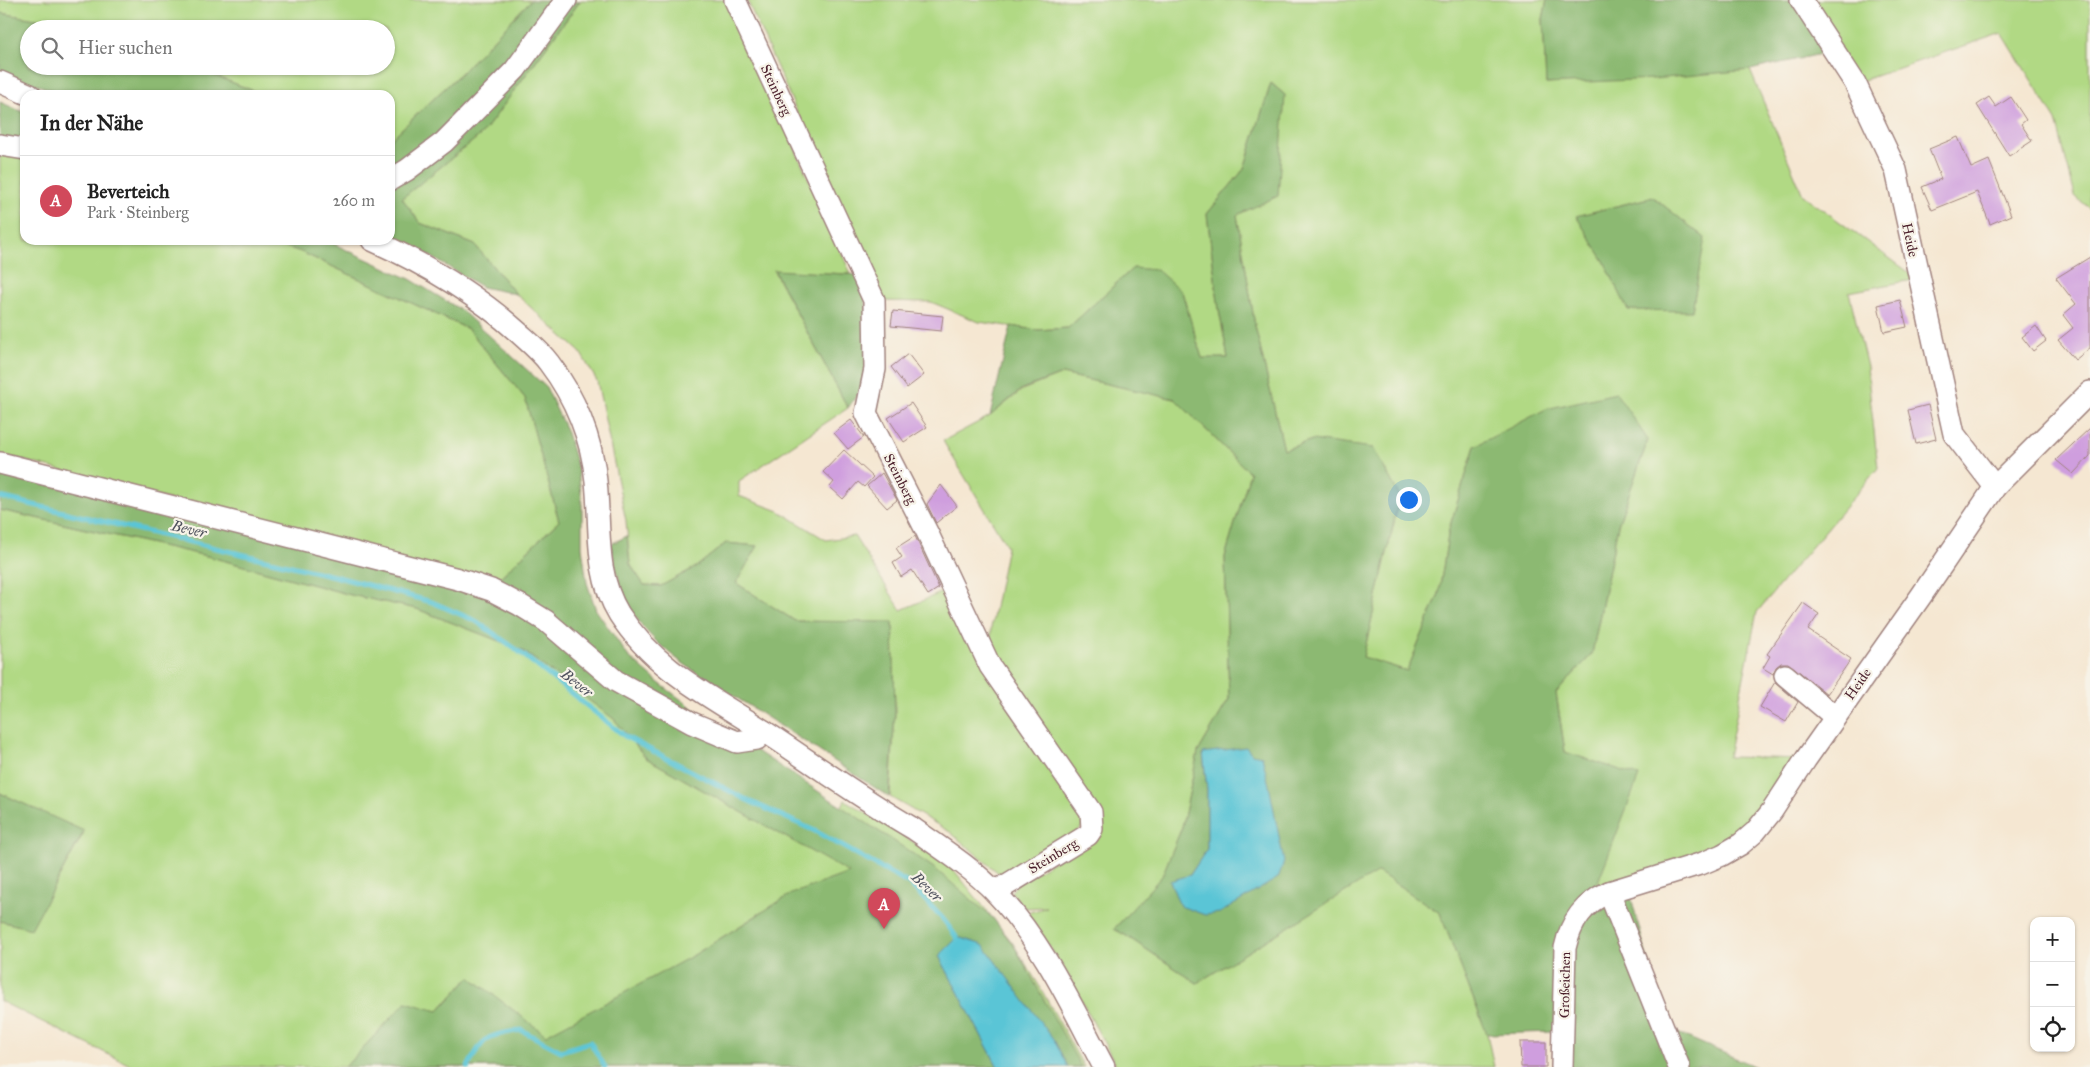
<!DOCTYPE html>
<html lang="de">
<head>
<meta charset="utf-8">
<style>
	body { margin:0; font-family:"IM FELL Great Primer",serif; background:#f6f6f6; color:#222 }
	.controls { position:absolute; right:15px; bottom:15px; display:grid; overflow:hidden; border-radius:10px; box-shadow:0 1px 4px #0004 }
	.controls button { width:45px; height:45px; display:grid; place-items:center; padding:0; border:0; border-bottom:1px solid #e0e0e0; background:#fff; color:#222; font:25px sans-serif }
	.you { position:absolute; left:1408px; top:499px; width:18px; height:18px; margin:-12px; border:4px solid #fff; border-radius:50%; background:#1a73e8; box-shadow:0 0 0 8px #1a73e833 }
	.badge { display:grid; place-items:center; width:32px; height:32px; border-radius:50%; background:#d1495b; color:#fff; font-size:16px; font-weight:700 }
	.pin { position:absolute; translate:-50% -41px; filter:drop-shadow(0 1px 2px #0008) }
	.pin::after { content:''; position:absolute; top:26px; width:18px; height:15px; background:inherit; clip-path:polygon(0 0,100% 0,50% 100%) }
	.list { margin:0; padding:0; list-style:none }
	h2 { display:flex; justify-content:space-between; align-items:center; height:65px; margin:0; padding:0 20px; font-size:21px }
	h2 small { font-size:16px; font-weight:400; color:#767676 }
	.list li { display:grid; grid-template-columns:32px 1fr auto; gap:15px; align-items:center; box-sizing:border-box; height:90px; padding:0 20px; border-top:1px solid #e0e0e0 }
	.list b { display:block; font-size:19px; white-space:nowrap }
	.list p { margin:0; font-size:16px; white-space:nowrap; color:#767676 }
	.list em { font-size:16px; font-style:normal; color:#767676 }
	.icon { flex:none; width:28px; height:28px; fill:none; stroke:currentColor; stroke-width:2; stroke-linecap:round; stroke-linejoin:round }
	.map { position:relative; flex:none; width:2090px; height:1067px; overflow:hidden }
	.search { position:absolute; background:#fff; box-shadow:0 1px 4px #0004; left:20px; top:20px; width:375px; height:55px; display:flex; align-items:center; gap:12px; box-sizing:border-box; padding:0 18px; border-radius:28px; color:#767676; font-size:19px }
	.panel { position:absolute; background:#fff; box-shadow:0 1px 4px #0004; left:20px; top:90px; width:375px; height:155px; border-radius:15px }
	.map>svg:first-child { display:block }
</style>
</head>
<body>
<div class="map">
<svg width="2090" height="1067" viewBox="0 0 2090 1067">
	<rect width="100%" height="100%" fill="#f7f3e8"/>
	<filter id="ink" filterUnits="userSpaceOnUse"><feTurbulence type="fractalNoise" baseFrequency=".02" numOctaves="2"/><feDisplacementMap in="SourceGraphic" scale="10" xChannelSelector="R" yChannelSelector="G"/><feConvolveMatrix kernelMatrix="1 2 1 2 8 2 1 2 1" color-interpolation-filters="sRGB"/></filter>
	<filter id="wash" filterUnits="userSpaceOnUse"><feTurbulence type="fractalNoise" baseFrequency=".0096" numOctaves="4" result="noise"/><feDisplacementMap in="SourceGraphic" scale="20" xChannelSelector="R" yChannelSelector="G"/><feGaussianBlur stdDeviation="1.12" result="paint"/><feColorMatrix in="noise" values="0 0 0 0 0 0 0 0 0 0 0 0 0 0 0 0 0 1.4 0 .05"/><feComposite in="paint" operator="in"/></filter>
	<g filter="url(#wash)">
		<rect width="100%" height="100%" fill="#f5e7d2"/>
		<g fill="#b1d984" stroke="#7e7c58" fill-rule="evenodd">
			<polygon points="0,0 531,0 463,71 390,140 390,95 264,95 190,66 386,66 386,29 95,29 0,13"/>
			<polygon points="581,0 729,0 851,274 774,271 848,408 739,481 739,496 779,511 826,540 854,536 901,610 952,588 990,665 991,628 1007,546 943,441 990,416 1022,390 1062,374 1175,399 1250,473 1225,557 1229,699 1198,752 1182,827 1162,877 1114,929 1125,935 1197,983 1378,871 1440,913 1487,1034 1494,1067 1117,1067 1068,975 1027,913 1047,907 1025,908 1011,892 1018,883 1093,838 1100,822 1090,797 1054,759 1078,804 1085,824 1068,842 1012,874 1002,876 950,832 890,797 895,712 893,623 795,621 736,583 757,546 726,543 696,567 661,586 644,585 630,564 626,521 597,381 580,352 516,294 475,245 420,223 402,198 483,133"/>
			<path d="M747 0H1547L1543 19 1546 84 1750 70 1803 195 1918 279 1849 292 1867 367 1878 468 1757 612 1728 757 1806 759 1755 832 1589 906 1556 693 1592 654 1618 525 1648 440 1475 446 1449 529 1439 594 1407 671 1363 657 1400 496 1312 440 1284 450 1255 326 1237 215 1285 95 1271 83 1244 169 1207 214 1219 310 1228 358 1202 359 1182 292 1133 268 1068 328 1037 330 979 322 931 302 881 301ZM1653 197 1704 238 1692 310 1604 261 1577 216Z"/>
			<polygon points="1801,0 2090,0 2090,209 2075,196 2056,120 2002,33 1855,83"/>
			<polygon points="0,149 25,150 25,240 266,240 301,252 468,329 525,398 559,521 491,586 0,454"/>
			<path d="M0 510 207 556 351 595 417 609 522 650 614 719 646 758 818 855 845 800 949 864 1012 942 1040 987 1084 1067H390L508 1007 470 977 438 1011 371 1040 345 1067H134L0 1001V921L31 928 84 832 0 793ZM762 912 579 1037 694 955Z"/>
		</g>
		<g fill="#8cb972" stroke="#6b6c4e" fill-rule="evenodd">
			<polygon points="531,0 559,0 498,76 442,138 390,176 390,140 463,71"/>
			<polygon points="1547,0 1801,0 1834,51 1750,70 1653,79 1546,84 1543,19"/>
			<polygon points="580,1 483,133 402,198 420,223 475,245 516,294 482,287 430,256 390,236 390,190 573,2"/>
			<polygon points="0,13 95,29 29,29 29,66 190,66 264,95 65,95 0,71"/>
			<path d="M1271 83 1285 95 1278 196 1237 215 1255 326 1284 450 1312 440 1373 448 1400 496 1363 657 1407 671 1439 594 1449 529 1475 446 1546 409 1616 393 1648 440 1618 525 1592 654 1556 693 1565 752 1639 776 1589 905 1628 886 1666 1028 1756 1067H1557L1555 1032 1487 1034 1440 913 1378 872 1197 983 1125 935 1114 929 1162 876 1182 827 1198 752 1229 699 1225 557 1250 473 1175 399 1062 374 1022 389 990 416 1011 326 1037 330 1068 328 1133 268 1157 270 1182 292 1202 358H1228L1219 310 1207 214 1244 169ZM1203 754 1262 756 1264 768 1190 875 1207 849V789Z"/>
			<polygon points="0,102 25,113 25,144 0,143"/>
			<polygon points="1653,197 1705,238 1692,311 1628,310 1604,261 1576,216"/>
			<polygon points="266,240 325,240 410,279 461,310 546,387 566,430 577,465 582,499 582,547 587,583 596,610 628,656 659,683 702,715 909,851 934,868 993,918 1016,949 1081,1067 1068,1067 1054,1040 939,956 998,1067 345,1067 406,1002 438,1011 470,977 546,1035 694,955 791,894 849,873 646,758 614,719 522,650 417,609 351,595 207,556 0,510 0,463 491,586 559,521 525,398 468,329 301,252"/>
			<polygon points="774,270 862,275 875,369 848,408"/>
			<path d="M627 536 630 564 644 585 661 586 696 567 726 543 758 546 736 583 795 621 893 622 895 712 889 797C842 766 795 735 748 705 711 681 666 658 639 622 622 599 616 572 611 544Z"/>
			<polygon points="0,793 84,831 31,929 0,921"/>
		</g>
		<g fill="#5ac5d6" stroke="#527280">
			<polygon points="1246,747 1252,754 1262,756 1269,785 1284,862 1278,878 1220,913 1205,915 1180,906 1170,881 1190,875 1207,849 1207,789 1203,753"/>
			<polygon points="958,937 983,945 1054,1040 1068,1067 998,1067 939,956"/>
		</g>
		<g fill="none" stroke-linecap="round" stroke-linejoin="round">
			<g stroke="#5ac5d6" stroke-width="5">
				<polyline points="0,497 334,576 432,602 476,621 517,650 626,737 747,800 815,831 911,885 943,919 960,942"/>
				<path d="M468 1067C485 1034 486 1037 521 1030L561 1051 590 1042 605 1067"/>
			</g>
		</g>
		<g id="blocks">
			<g fill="#cf9ede">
				<polygon points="1989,97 1996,107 2011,97 2026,120 2021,124 2032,141 2009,156 1977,105"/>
				<polygon points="1958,137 1971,168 1989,160 2011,215 1990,224 1977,192 1932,210 1922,187 1941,179 1929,149"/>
				<polygon points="2090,257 2090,348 2075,360 2058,340 2073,328 2063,315 2076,304 2056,278"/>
				<polygon points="1900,300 1907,327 1884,332 1878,305"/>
				<polygon points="893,311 943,316 941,331 891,326"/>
				<polygon points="2036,326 2046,341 2033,351 2022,337"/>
				<polygon points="908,354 924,375 907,388 891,367"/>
				<polygon points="911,403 927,427 904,442 888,418"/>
				<polygon points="1928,405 1936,439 1916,444 1908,410"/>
				<polygon points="851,420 864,437 848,449 834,433"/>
				<polygon points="2090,428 2090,456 2073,474 2056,460"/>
				<polygon points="844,450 873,477 864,487 858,482 843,499 830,487 834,482 823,472"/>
				<polygon points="882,473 897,500 887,508 867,486"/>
				<polygon points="941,485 957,506 936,523 927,504"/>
				<polygon points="915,536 939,588 928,595 912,570 901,577 893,563 902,557 896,548"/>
				<polygon points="1803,603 1819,614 1808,630 1851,659 1827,694 1788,663 1781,663 1776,667 1773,674 1763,668 1770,656 1767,654"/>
				<polygon points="1775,682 1798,702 1786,722 1760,707"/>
				<polygon points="1520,1042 1546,1042 1546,1067 1521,1067"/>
			</g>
		</g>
	</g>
	<g filter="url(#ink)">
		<use href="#blocks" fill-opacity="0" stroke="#a0837e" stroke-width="1"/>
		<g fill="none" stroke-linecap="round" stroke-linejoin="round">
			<g stroke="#a0837e" stroke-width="24">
				<g id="minor">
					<polyline points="735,0 874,300 875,369 866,413 927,532 990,666 1091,812 1092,829 1088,835 995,892"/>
					<polyline points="1801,0 1855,83 1896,170 1954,434 1995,487"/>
					<polyline points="0,82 30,95"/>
					<polyline points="0,145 25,149"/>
					<polyline points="390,180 407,170 444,142 515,70 566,0"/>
					<path d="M372 240C425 264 476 294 519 333 530 343 541 352 549 363 575 397 592 439 596 481 601 527 594 573 619 614 655 670 710 696 764 731 814 764 862 799 914 829 941 848 972 868 995 892 1043 942 1072 1007 1104 1067"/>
					<polyline points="0,463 458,579 491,590 520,605 546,621 616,681 692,723 737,742 757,739 764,731"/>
					<polyline points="1785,675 1835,717"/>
					<polyline points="1609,892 1679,1067"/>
					<path d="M1562 1067 1565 948C1571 921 1584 903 1609 892L1703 863 1722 855 1741 844 1755 832 1772 811 1806 759 1921 596 1995 487 2090 392"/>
				</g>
			</g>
			<use href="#minor" stroke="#fff" stroke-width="21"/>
		</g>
	</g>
	<g text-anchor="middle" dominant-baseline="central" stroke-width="4.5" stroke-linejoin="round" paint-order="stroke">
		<g font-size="14" fill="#4a1f2b" stroke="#f7f3e8">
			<text transform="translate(776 90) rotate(65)">Steinberg</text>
			<text transform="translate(1910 240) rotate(78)">Heide</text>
			<text transform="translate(900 479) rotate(63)">Steinberg</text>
			<text transform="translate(1858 684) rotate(-55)">Heide</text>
			<text transform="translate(1053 856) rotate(-31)">Steinberg</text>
			<text transform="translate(1565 985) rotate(-89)">Großeichen</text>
		</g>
		<g font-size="15" font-style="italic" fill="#4f515e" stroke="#f7f3e8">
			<text transform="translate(189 529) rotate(13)">Bever</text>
			<text transform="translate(577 683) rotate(38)">Bever</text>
			<text transform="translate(927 887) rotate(44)">Bever</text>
		</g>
	</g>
</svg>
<div class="controls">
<button>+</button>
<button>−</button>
<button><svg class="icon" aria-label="locate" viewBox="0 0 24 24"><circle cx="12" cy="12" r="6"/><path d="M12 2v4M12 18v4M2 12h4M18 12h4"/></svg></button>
</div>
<div class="you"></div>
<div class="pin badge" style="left:884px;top:929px">A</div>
<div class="search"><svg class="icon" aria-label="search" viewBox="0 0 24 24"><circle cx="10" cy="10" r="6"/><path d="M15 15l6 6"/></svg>Hier suchen</div>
<section class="panel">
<h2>In der Nähe<small></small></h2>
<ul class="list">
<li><span class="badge">A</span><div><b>Beverteich</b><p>Park · Steinberg</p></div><em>260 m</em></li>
</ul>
</section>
</div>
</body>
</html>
